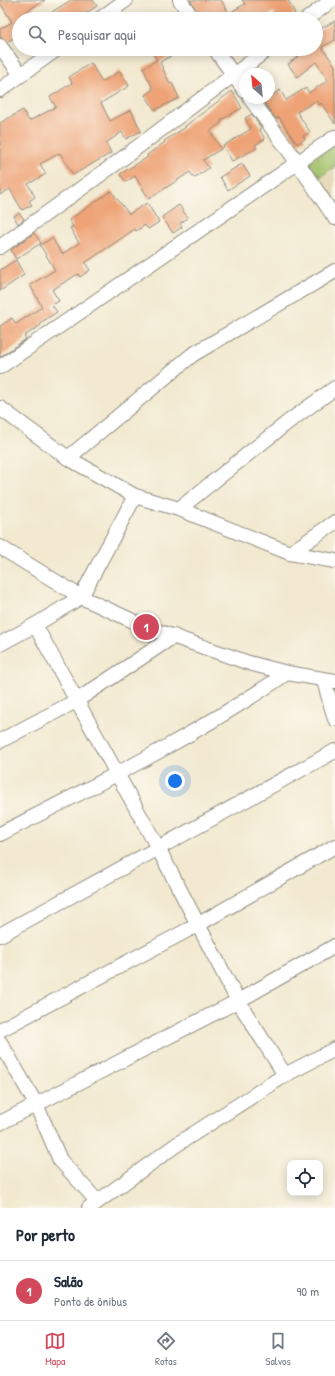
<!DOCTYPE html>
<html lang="pt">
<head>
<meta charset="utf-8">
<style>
	body { margin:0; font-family:"Patrick Hand",sans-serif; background:#f6f6f7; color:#1f2937 }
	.controls { position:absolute; right:12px; bottom:12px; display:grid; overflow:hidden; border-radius:8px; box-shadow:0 2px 10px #0003 }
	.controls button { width:36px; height:36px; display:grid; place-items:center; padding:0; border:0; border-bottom:1px solid #e0e1e3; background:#fff; color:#1f2937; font:20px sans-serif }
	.compass { position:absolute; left:239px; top:68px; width:36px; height:36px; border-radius:50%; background:#fff; box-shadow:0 2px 10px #0003; rotate:333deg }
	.you { position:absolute; left:175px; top:781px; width:14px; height:14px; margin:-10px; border:3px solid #fff; border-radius:50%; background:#1a73e8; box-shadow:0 0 0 6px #1a73e833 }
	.badge { display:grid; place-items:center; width:26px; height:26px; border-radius:50%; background:#d1495b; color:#fff; font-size:13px; font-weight:700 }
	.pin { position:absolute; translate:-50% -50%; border:2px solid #fff; box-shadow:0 1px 4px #0006 }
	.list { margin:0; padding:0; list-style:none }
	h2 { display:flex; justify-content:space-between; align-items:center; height:52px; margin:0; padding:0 16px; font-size:17px }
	h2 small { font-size:13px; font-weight:400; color:#747a83 }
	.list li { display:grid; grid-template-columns:26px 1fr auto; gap:12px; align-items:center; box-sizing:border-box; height:60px; padding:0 16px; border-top:1px solid #e0e1e3 }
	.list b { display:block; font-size:15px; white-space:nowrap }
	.list p { margin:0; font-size:13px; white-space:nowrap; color:#747a83 }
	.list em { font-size:13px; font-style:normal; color:#747a83 }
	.icon { flex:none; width:22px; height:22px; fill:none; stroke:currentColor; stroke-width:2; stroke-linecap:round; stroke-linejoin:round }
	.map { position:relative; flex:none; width:335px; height:1208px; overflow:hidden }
	.search { position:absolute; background:#fff; box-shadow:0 2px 10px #0003; left:12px; right:12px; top:12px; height:44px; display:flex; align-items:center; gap:10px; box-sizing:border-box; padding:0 14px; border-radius:22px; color:#747a83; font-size:15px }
	.sheet { height:112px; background:#fff }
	nav { display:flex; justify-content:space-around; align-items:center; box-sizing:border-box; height:56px; border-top:1px solid #e0e1e3; background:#fff; font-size:11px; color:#747a83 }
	nav a { display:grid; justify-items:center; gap:2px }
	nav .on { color:#d1495b }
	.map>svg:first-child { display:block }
</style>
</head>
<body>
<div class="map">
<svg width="335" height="1208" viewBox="0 0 335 1208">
	<rect width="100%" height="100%" fill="#fbf7ec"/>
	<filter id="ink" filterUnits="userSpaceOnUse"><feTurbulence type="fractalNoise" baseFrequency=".025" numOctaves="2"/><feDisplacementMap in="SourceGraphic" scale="8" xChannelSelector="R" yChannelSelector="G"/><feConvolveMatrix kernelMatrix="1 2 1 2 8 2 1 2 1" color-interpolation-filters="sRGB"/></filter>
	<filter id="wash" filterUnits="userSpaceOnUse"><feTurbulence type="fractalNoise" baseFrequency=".012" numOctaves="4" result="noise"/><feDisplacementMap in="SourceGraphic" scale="16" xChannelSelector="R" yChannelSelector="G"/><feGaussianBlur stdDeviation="0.9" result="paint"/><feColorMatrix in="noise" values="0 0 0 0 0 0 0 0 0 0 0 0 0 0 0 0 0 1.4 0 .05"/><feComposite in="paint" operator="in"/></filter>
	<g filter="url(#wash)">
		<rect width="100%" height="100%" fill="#f2e9d0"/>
		<polygon fill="#e6daba" points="335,137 335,218 298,163"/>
		<polygon fill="#a1c169" stroke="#66764a" points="335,144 335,166 320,177 309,162"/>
		<g id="blocks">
			<g fill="#eea274">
				<polygon points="0,0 45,0 24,13 25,14 19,18 19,35 7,42 0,37 0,29 12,22 0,3"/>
				<polygon points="71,0 93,0 97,6 77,19 57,19 52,12"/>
				<polygon points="190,0 221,0 229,13 245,4 242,0 288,0 295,13 286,19 278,19 274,12 263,19 258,19 255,14 247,19 201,19"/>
				<polygon points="335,21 335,40 322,47 335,66 335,124 321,103 319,105 316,101 297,112 310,132 303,136 305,139 297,144 279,117 276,119 261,98 269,98 280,90 286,100 306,88 309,93 328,80 316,62 297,77 288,64 308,49 316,49 316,31"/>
				<polygon points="150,49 183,49 160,62 170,84 172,83 179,98 155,110 145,95 153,89 143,68 157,60"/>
				<polygon points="91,63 102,82 120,71 129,86 101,103 110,121 131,110 141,131 126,139 122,132 106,143 111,153 73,175 60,153 40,164 46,174 28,184 35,197 29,201 32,205 22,210 10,189 0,195 0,123 23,110 29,121 56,107 50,97 72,83 69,77"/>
				<polygon points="232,91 242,108 221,120 222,122 210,131 221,149 203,160 209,168 194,178 190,172 149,199 135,176 126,182 120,174 148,157 147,155 165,142 164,141 186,127 185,126"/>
				<polygon points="252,114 261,128 259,129 265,139 255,145 257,148 232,161 223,146 251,129 245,118"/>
				<polygon points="242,164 250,176 228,190 220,177"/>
				<polygon points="111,191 129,214 147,203 159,222 148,229 145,225 136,231 135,229 85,263 90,270 80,277 78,274 52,290 59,301 52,305 57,312 40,323 41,325 24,336 26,339 0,357 0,326 12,318 16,324 42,307 30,285 55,270 40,245 52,238 62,254 79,243 70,228 73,227 69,220"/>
				<polygon points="179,205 188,218 180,223 182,227 173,233 162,217"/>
				<polygon points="19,213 24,219 18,224 14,216"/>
				<polygon points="34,233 41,243 16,259 11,250"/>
				<polygon points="16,260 24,275 0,291 0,270"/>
			</g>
		</g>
	</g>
	<g filter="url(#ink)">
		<use href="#blocks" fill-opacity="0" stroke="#8e8a7e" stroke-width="1"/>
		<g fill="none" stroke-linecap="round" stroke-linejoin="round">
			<g stroke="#8e8a7e" stroke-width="16">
				<g id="minor">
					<polyline points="180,0 193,19"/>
					<polyline points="100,19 126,0"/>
					<polyline points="307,19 332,0"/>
					<polyline points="0,46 21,75"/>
					<polyline points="215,49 245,91"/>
					<polyline points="0,90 57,49"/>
					<polyline points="250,98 298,163 335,218"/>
					<polyline points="0,247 115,164 268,49"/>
					<polyline points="0,367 335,137"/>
					<polyline points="0,408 68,458 135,496 179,509 290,553 335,561"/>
					<polyline points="68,458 192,355 335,271"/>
					<polyline points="179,509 288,422 335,388"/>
					<polyline points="0,547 81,597 146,627 249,663 287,673 335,681"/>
					<polyline points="290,553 335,522"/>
					<polyline points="35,625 158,848 238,1001 285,1075"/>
					<polyline points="0,644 35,625 81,597 135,496"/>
					<polyline points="324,681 335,719"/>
					<polyline points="0,741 76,701 174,636"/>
					<path d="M0 834C98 784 197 735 287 673"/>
					<polyline points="0,935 335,751"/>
					<polyline points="0,1030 199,924 335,846"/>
					<polyline points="0,1042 36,1104 60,1160 97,1201"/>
					<polyline points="0,1123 238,1001 335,946"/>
					<polyline points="89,1208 176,1145 285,1075 335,1049"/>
				</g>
			</g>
			<use href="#minor" stroke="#fff" stroke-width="14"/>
		</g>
	</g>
</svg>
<div class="controls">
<button><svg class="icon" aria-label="locate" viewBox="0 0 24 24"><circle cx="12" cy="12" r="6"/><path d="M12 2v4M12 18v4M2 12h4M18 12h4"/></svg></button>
</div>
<svg class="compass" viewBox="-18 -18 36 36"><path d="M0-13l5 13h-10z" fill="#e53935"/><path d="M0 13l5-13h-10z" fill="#747a83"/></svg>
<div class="you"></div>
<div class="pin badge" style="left:146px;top:627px">1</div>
<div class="search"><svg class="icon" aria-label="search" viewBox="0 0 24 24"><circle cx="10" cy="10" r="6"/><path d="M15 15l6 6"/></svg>Pesquisar aqui</div>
</div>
<section class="sheet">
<h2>Por perto<small></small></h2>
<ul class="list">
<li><span class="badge">1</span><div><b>Salão</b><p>Ponto de ônibus</p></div><em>90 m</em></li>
</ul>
</section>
<nav>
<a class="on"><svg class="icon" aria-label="map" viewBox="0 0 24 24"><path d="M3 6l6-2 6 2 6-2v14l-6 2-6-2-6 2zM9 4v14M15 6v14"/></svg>Mapa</a>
<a><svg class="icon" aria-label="directions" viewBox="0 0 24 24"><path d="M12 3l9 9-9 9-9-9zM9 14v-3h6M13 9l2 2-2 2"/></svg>Rotas</a>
<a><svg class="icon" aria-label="saved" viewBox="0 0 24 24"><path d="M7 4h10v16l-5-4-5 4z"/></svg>Salvos</a>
</nav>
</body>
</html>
